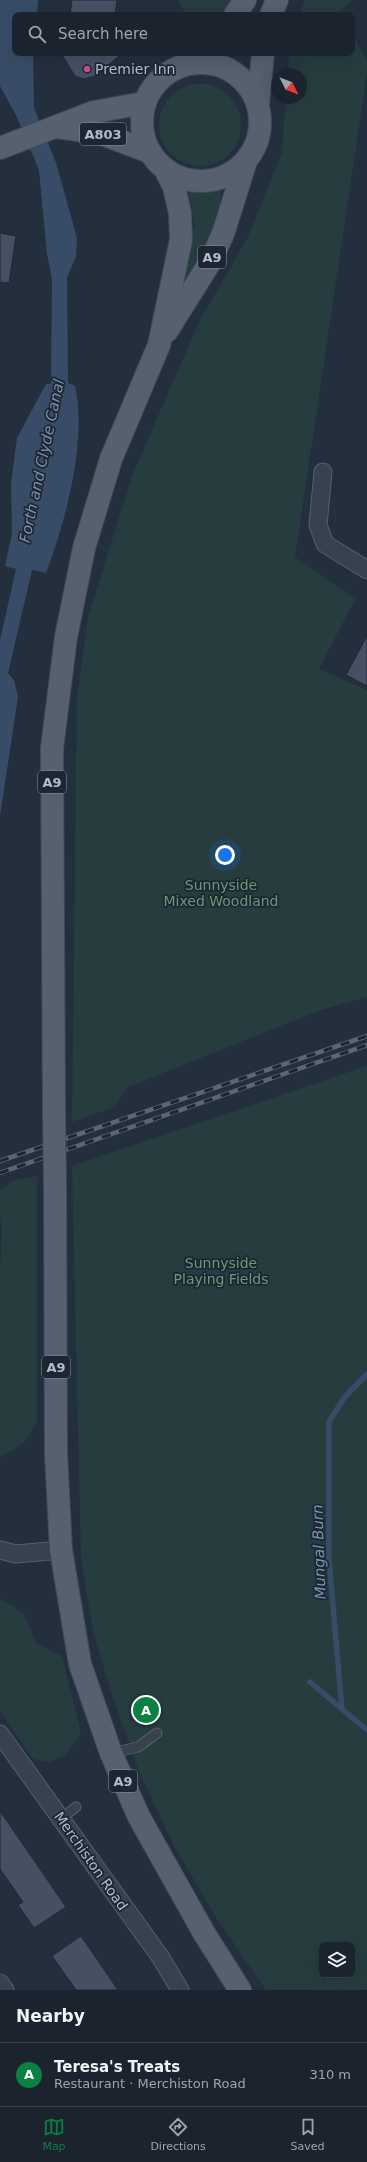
<!DOCTYPE html>
<html lang="en">
<head>
<meta charset="utf-8">
<style>
	body { margin:0; font-family:"DejaVu Sans",sans-serif; background:#242b36; color:#f1f3f6 }
	.controls { position:absolute; right:12px; bottom:12px; display:grid; overflow:hidden; border-radius:8px; box-shadow:0 4px 16px #0002 }
	.controls button { width:36px; height:36px; display:grid; place-items:center; padding:0; border:0; border-bottom:1px solid #39404a; background:#1b232e; color:#f1f3f6; font:20px sans-serif }
	.compass { position:absolute; left:271px; top:68px; width:36px; height:36px; border-radius:50%; background:#1b232e; box-shadow:0 4px 16px #0002; rotate:132deg }
	.you { position:absolute; left:225px; top:855px; width:14px; height:14px; margin:-10px; border:3px solid #fff; border-radius:50%; background:#1a73e8; box-shadow:0 0 0 6px #1a73e833 }
	.badge { display:grid; place-items:center; width:26px; height:26px; border-radius:50%; background:#0b8043; color:#fff; font-size:13px; font-weight:700 }
	.pin { position:absolute; translate:-50% -50%; border:2px solid #fff; box-shadow:0 1px 4px #0006 }
	.list { margin:0; padding:0; list-style:none }
	h2 { display:flex; justify-content:space-between; align-items:center; height:52px; margin:0; padding:0 16px; font-size:17px }
	h2 small { font-size:13px; font-weight:400; color:#a0a4aa }
	.list li { display:grid; grid-template-columns:26px 1fr auto; gap:12px; align-items:center; box-sizing:border-box; height:64px; padding:0 16px; border-top:1px solid #39404a }
	.list b { display:block; font-size:15px; white-space:nowrap }
	.list p { margin:0; font-size:13px; white-space:nowrap; color:#a0a4aa }
	.list em { font-size:13px; font-style:normal; color:#a0a4aa }
	.icon { flex:none; width:22px; height:22px; fill:none; stroke:currentColor; stroke-width:2; stroke-linecap:round; stroke-linejoin:round }
	.map { position:relative; flex:none; width:367px; height:1990px; overflow:hidden }
	.search { position:absolute; background:#1b232e; box-shadow:0 4px 16px #0002; left:12px; right:12px; top:12px; height:44px; display:flex; align-items:center; gap:10px; box-sizing:border-box; padding:0 14px; border-radius:8px; color:#a0a4aa; font-size:15px }
	.sheet { height:116px; background:#1b232e }
	nav { display:flex; justify-content:space-around; align-items:center; box-sizing:border-box; height:56px; border-top:1px solid #39404a; background:#1b232e; font-size:11px; color:#a0a4aa }
	nav a { display:grid; justify-items:center; gap:2px }
	nav .on { color:#0b8043 }
	.map>svg:first-child { display:block }
</style>
</head>
<body>
<div class="map">
<svg width="367" height="1990" viewBox="0 0 367 1990">
	<rect width="100%" height="100%" fill="#242f3e"/>
	<g fill="#263c3f" fill-rule="evenodd">
		<polygon points="178,0 234,0 222,15 186,15"/>
		<polygon points="305,0 352,0 340,11 342,15 300,15"/>
		<polygon points="352,34 367,61 367,73 295,557 355,599 319,669 367,690 367,997 318,1011 128,1087 114,1107 72,1122 77,697 88,618 132,476 200,320 247,239 282,152 286,98 301,98 301,74 288,74 289,53 352,53"/>
		<circle cx="200" cy="125" r="41"/>
		<polygon points="221,188 220,213 189,284 183,283 195,225 188,192"/>
		<path d="M367 1066V1990H266L219 1922 175 1848 139 1771 110 1689 94 1635 81 1558 72 1166ZM322 1945H352V1975H322Z"/>
		<polygon points="37,1176 37,1422 24,1443 0,1457 0,1274 2,1228 0,1215 0,1190 15,1180"/>
		<polygon points="0,1598 24,1614 36,1643 62,1656 81,1733 65,1755 50,1762 33,1759 0,1711"/>
	</g>
	<path fill="#394c67" d="M0 0H38L37 15H15V53H33L34 108 56 163 77 238 76 257 67 277 68 383 75 386C87 442 66 520 46 573L32 570 8 673 14 680 18 697 0 816V640L16 569 5 566 12 533 11 484 17 438 46 384H51L52 279 47 254 39 170 16 115 0 86Z"/>
	<g fill="none" stroke-linecap="round" stroke-linejoin="round">
		<g stroke="#394c67" stroke-width="5.5">
			<polyline points="367,1374 344,1398 329,1422 329,1560 342,1709 367,1730"/>
			<polyline points="310,1682 342,1709"/>
		</g>
	</g>
	<g fill="#455162" stroke="#1f2835">
		<polygon points="72,0 117,0 115,15 70,15"/>
		<polygon points="61,53 123,53 94,76 84,79 75,76"/>
		<polygon points="0,233 16,236 9,283 0,282"/>
		<polygon points="367,636 367,686 346,675"/>
		<polygon points="0,1811 66,1907 34,1928 18,1905 23,1902 0,1869"/>
		<polygon points="81,1936 118,1990 76,1990 52,1956"/>
	</g>
	<g fill="none" stroke-linecap="round" stroke-linejoin="round">
		<g stroke="#565f6c" stroke-width="11">
			<g id="lane">
				<polyline points="112,1753 138,1747 157,1733"/>
				<polyline points="61,1819 76,1807"/>
			</g>
		</g>
		<g stroke="#565f6c" stroke-width="19">
			<g id="street">
				<polyline points="323,472 318,525 325,544 367,570"/>
				<polyline points="0,1550 16,1554 61,1550"/>
				<polyline points="0,1734 161,1958 180,1990"/>
				<polyline points="0,1983 5,1990"/>
			</g>
		</g>
		<g stroke="#414a57" stroke-width="24">
			<g id="primary">
				<polyline points="235,15 245,0"/>
				<polyline points="271,15 277,0"/>
				<circle cx="201" cy="122" r="59"/>
				<polyline points="258,105 263,53"/>
				<polyline points="57,127 99,133 150,152"/>
				<polyline points="0,148 94,112 144,103"/>
				<polyline points="167,331 209,264 223,234 246,161"/>
				<polyline points="54,1111 52,748 66,637 84,548 111,459 159,345 181,240 180,213 174,187 165,169"/>
				<polyline points="55,1184 56,1454 61,1550 80,1664 111,1753 139,1817 204,1933 240,1990"/>
			</g>
		</g>
		<use href="#lane" stroke="#38414e" stroke-width="9"/>
		<use href="#street" stroke="#38414e" stroke-width="17"/>
		<use href="#primary" stroke="#56606e" stroke-width="22"/>
		<g stroke="#5a6575" stroke-width="4.5">
			<g id="rail">
				<polyline points="0,1161 367,1036"/>
				<polyline points="0,1173 367,1045"/>
			</g>
		</g>
		<use href="#rail" stroke="#1d2633" stroke-width="3" stroke-dasharray="9" stroke-linecap="butt"/>
		<g stroke="#414a57" stroke-width="24" stroke-linecap="butt">
			<polyline id="primary-bridge" points="54,1111 55,1184"/>
		</g>
		<use href="#primary-bridge" stroke="#56606e" stroke-width="22"/>
	</g>
	<circle fill="#d1479c" stroke="#1d2633" stroke-width="1.5" cx="87" cy="69" r="4"/>
	<g text-anchor="middle" dominant-baseline="central" stroke-width="3.5" stroke-linejoin="round" paint-order="stroke">
		<g fill="#1d2633" stroke="#878f9c" stroke-width="1">
			<rect x="80" y="123" width="46" height="22" rx="3"/>
			<rect x="198" y="246" width="28" height="22" rx="3"/>
			<rect x="38" y="771" width="28" height="22" rx="3"/>
			<rect x="42" y="1356" width="28" height="22" rx="3"/>
			<rect x="109" y="1770" width="28" height="22" rx="3"/>
		</g>
		<g font-size="13" font-weight="bold" fill="#b4bcc9">
			<text x="103" y="134">A803</text>
			<text x="212" y="257">A9</text>
			<text x="52" y="782">A9</text>
			<text x="56" y="1367">A9</text>
			<text x="123" y="1781">A9</text>
		</g>
		<g font-size="14" fill="#b4bcc9" stroke="#1d2633" text-anchor="start">
			<text x="95" y="69">Premier Inn</text>
		</g>
		<g font-size="14" fill="#6b9a76" stroke="#1d2633">
			<text x="221" y="885">Sunnyside<tspan x="221" dy="16">Mixed Woodland</tspan></text>
			<text x="221" y="1263">Sunnyside<tspan x="221" dy="16">Playing Fields</tspan></text>
		</g>
		<g font-size="14" fill="#b4bcc9" stroke="#1d2633">
			<text transform="translate(91 1861) rotate(55)">Merchiston Road</text>
		</g>
		<g font-size="15" font-style="italic" fill="#7c92b1" stroke="#1d2633">
			<text transform="translate(42 461) rotate(-78)">Forth and Clyde Canal</text>
			<text transform="translate(319 1552) rotate(-92)">Mungal Burn</text>
		</g>
	</g>
</svg>
<div class="controls">
<button><svg class="icon" aria-label="layers" viewBox="0 0 24 24"><path d="M12 4l9 5-9 5-9-5zM3 14l9 5 9-5"/></svg></button>
</div>
<svg class="compass" viewBox="-18 -18 36 36"><path d="M0-13l5 13h-10z" fill="#e53935"/><path d="M0 13l5-13h-10z" fill="#a0a4aa"/></svg>
<div class="you"></div>
<div class="pin badge" style="left:146px;top:1710px">A</div>
<div class="search"><svg class="icon" aria-label="search" viewBox="0 0 24 24"><circle cx="10" cy="10" r="6"/><path d="M15 15l6 6"/></svg>Search here</div>
</div>
<section class="sheet">
<h2>Nearby<small></small></h2>
<ul class="list">
<li><span class="badge">A</span><div><b>Teresa's Treats</b><p>Restaurant · Merchiston Road</p></div><em>310 m</em></li>
</ul>
</section>
<nav>
<a class="on"><svg class="icon" aria-label="map" viewBox="0 0 24 24"><path d="M3 6l6-2 6 2 6-2v14l-6 2-6-2-6 2zM9 4v14M15 6v14"/></svg>Map</a>
<a><svg class="icon" aria-label="directions" viewBox="0 0 24 24"><path d="M12 3l9 9-9 9-9-9zM9 14v-3h6M13 9l2 2-2 2"/></svg>Directions</a>
<a><svg class="icon" aria-label="saved" viewBox="0 0 24 24"><path d="M7 4h10v16l-5-4-5 4z"/></svg>Saved</a>
</nav>
</body>
</html>
